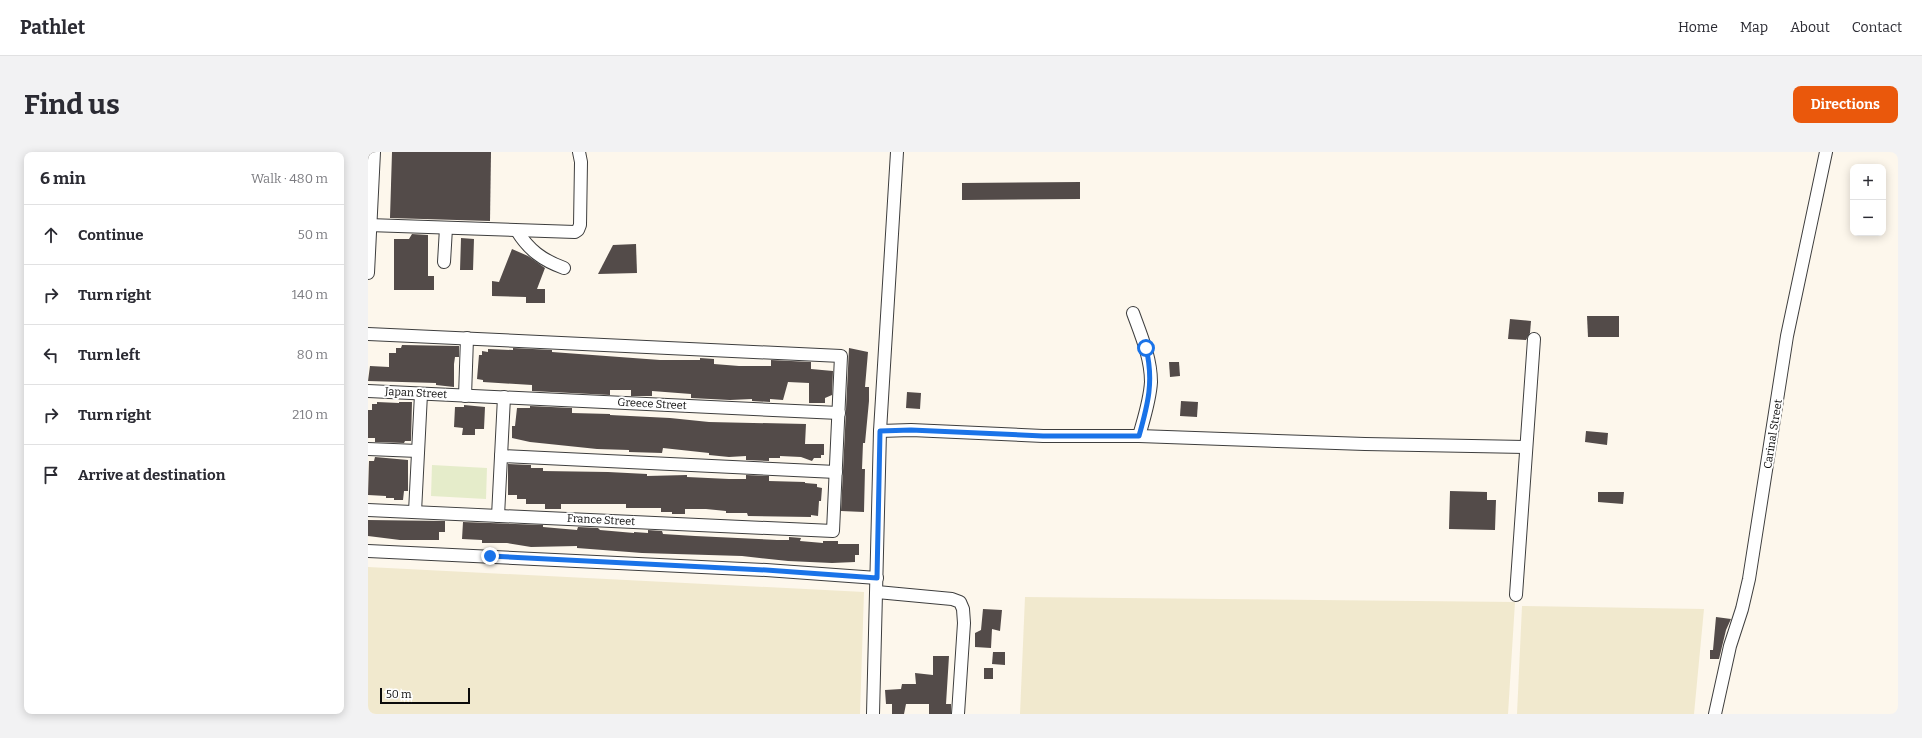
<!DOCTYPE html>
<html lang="en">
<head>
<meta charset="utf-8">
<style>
	body { margin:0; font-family:Bitter,serif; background:#f2f2f3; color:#2b2b33 }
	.controls { position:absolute; right:12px; top:12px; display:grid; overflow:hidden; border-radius:8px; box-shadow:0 2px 10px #0003 }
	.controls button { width:36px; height:36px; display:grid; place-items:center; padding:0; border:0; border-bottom:1px solid #e1e1e2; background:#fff; color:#2b2b33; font:20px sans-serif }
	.scale { position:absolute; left:12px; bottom:10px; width:90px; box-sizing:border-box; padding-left:4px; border:2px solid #0b0b0b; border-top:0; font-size:11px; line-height:14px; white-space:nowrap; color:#0b0b0b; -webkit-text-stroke:3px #fff; paint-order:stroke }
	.stop { position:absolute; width:12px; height:12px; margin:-9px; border:3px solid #1a73e8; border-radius:50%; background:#fff }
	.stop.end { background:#1a73e8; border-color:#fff; box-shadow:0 1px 4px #0008 }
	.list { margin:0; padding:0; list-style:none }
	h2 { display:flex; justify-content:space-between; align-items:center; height:52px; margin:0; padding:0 16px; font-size:17px }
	h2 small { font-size:13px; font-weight:400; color:#7c7c81 }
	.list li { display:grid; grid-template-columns:26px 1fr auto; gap:12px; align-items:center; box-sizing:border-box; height:60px; padding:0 16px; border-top:1px solid #e1e1e2 }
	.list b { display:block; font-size:15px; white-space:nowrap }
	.list em { font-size:13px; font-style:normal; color:#7c7c81 }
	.icon { flex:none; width:22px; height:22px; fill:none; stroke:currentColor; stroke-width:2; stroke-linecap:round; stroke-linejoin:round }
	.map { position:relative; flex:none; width:1530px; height:562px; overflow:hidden; border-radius:8px }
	header { display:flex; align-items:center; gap:24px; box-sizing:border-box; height:56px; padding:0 20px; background:#fff; border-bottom:1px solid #e1e1e2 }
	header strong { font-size:19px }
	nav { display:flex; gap:22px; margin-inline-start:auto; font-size:14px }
	.intro { display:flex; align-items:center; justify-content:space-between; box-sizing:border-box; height:96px; padding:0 24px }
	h1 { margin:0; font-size:28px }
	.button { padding:10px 18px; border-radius:8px; background:#ea580c; color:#fff; font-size:14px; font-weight:700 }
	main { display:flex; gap:24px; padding:0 24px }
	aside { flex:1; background:#fff; border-radius:8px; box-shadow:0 2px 10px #0003 }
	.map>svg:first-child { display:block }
</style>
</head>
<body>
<header>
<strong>Pathlet</strong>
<nav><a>Home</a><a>Map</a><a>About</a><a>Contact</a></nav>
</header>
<div class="intro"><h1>Find us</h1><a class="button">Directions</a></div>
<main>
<aside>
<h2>6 min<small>Walk · 480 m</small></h2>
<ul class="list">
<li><svg class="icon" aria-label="ahead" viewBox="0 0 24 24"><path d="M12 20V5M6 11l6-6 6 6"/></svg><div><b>Continue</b></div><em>50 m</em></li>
<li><svg class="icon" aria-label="right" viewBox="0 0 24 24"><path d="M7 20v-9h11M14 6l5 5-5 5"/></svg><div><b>Turn right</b></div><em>140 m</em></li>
<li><svg class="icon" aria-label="left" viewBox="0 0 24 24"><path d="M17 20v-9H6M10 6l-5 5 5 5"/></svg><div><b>Turn left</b></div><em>80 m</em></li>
<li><svg class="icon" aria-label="right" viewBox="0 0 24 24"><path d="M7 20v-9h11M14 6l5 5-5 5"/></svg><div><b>Turn right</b></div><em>210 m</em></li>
<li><svg class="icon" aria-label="arrive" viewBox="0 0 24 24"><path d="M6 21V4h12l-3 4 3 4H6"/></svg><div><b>Arrive at destination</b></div></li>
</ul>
</aside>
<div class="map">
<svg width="1530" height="562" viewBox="0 0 1530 562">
	<rect width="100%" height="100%" fill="#fdf7ec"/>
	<g fill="#f1e9ce">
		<polygon points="0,415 496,440 492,562 0,562"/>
		<polygon points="657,445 1147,450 1140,562 652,562"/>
		<polygon points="1154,454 1336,457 1326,562 1149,562"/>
	</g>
	<polygon fill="#e5ecca" points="64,313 119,316 118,347 63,344"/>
	<g fill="#534b49">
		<polygon points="24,0 123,0 122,69 22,66"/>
		<polygon points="712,30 712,47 594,48 594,31"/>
		<polygon points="44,82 60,83 60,124 66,124 66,138 26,138 26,87 41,87"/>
		<polygon points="93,86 106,87 105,118 92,118"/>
		<polygon points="268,92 269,121 230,122 245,93"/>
		<polygon points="144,97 160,104 177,116 169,137 177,137 177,151 158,151 158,145 124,144 124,129 131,130"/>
		<polygon points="1219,164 1251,164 1251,185 1220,185"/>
		<polygon points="1142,167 1163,169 1162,181 1158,188 1140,187"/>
		<polygon points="34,193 91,194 91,205 87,205 86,212 86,235 68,233 68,231 0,229 2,214 21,215 21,201 28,201 28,196 33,196"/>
		<polygon points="145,196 184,198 184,200 292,208 332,208 332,206 346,207 346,212 371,214 403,214 403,208 443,210 443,217 465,219 464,243 457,246 457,251 441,251 441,231 420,230 415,248 402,247 402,250 384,249 384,247 362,248 323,246 323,242 284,239 284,244 263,244 263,238 242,238 242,243 164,239 164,233 115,230 115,228 109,227 111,203 114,203 114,199 120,200 120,197 145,198"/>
		<polygon points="481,196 500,200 497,235 501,235 501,249 497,291 495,291 494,317 497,317 496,360 473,359"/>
		<polygon points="801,210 811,210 812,224 802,225"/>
		<polygon points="539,240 553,241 552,257 538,256"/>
		<polygon points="813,249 830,250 829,265 812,264"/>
		<polygon points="9,250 31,251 31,250 44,250 43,289 37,289 36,291 7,290 7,286 0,286 0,258 4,258 4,252 9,252"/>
		<polygon points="96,253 117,255 116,277 107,277 107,283 94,283 95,276 86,275 87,255 96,255"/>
		<polygon points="162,254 204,256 204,261 242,262 242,263 302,266 341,270 438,272 437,292 456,292 456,303 453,303 453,306 446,306 444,309 433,305 412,304 412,306 401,306 401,309 378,308 378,304 361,305 341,303 341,301 295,296 294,301 261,300 261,298 229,297 162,290 144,286 144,274 147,274 149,256 162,256"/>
		<polygon points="1218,279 1240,281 1239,293 1217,290"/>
		<polygon points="7,305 40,308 40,339 36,339 35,348 26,348 26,346 18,346 18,344 0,343 1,309 6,309"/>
		<polygon points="140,312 163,313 163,316 175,316 175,319 240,320 279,322 279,324 319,323 319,325 361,327 378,327 378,323 401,324 401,329 437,330 437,331 449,332 449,335 454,336 453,349 451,349 450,364 443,363 443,365 380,364 379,361 358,361 358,359 338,357 317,357 317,362 304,362 304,360 293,360 293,356 258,356 258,352 193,352 193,357 177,357 177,352 158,352 158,347 149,347 149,343 140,343"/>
		<polygon points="1082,339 1119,340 1119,348 1128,348 1127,378 1081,377"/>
		<polygon points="1230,340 1256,340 1255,352 1230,350"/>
		<polygon points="0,368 77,369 77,380 71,380 71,388 32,388 0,384"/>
		<polygon points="95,370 175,373 175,375 209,378 210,375 230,376 232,378 266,381 266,380 280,381 280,378 294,379 295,382 327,384 409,388 421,388 421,385 433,386 432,389 455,391 455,389 470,389 470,392 491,392 491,403 487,403 487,410 464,411 420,409 374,404 274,401 209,396 209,394 163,395 139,391 114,391 114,388 94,387"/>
		<polygon points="615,457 634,458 632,479 624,477 623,496 607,495 607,481 613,478"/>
		<polygon points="1348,465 1363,467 1358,478 1351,507 1342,507 1342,498 1345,498"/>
		<polygon points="625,500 637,500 637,513 624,512"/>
		<polygon points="565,504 581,504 578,552 583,552 583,562 561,562 561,552 538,552 536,562 524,562 524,552 518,552 517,538 533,537 534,532 548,532 547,521 565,523"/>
		<rect x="616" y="516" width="9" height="11"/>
	</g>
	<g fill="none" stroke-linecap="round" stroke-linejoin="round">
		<g stroke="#3e3e3e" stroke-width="14">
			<g id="minor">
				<polyline points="0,73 207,80 210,78 212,73 213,10 211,0"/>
				<path d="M149 79C161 98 174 108 196 116"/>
				<polyline points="76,110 78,76"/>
				<polyline points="0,121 6,0"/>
				<path d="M765 161C773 183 783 206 783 230 782 248 776 266 771 284"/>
				<polyline points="0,182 473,204 465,379 0,358"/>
				<polyline points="0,239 471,261"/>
				<polyline points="97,244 99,186"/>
				<polyline points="512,279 543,278 675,284 771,284 997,292 1157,295"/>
				<polyline points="0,297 50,299"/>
				<polyline points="133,304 468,320"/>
				<polyline points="47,360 53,242"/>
				<polyline points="130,364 136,245"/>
				<polyline points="0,399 398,418 509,426"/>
				<polyline points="509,440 584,447 592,450 595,457 596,471 590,562"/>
				<polyline points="1148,443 1166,187"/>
				<polyline points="505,562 512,279 529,0"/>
				<polyline points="1347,562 1362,494 1374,457 1381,427 1419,184 1458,0"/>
			</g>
		</g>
		<use href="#minor" stroke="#fff" stroke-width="12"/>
	</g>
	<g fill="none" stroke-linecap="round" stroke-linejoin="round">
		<path stroke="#1a73e8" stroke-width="5" d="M122 404 398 418 509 426 512 279 543 278 675 284H771C780 252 786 229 778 196"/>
	</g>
	<g text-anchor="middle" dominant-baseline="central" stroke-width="4" stroke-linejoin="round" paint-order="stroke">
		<g font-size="11" fill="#0b0b0b" stroke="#fff">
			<text transform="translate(48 241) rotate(3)">Japan Street</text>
			<text transform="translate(284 252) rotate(3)">Greece Street</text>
			<text transform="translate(1405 282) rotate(-81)">Carinal Street</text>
			<text transform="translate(233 368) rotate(3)">France Street</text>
		</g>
	</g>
</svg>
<div class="controls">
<button>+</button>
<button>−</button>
</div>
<div class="scale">50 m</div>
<div class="stop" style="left:778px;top:196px"></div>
<div class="stop end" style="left:122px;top:404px"></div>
</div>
</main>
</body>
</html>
